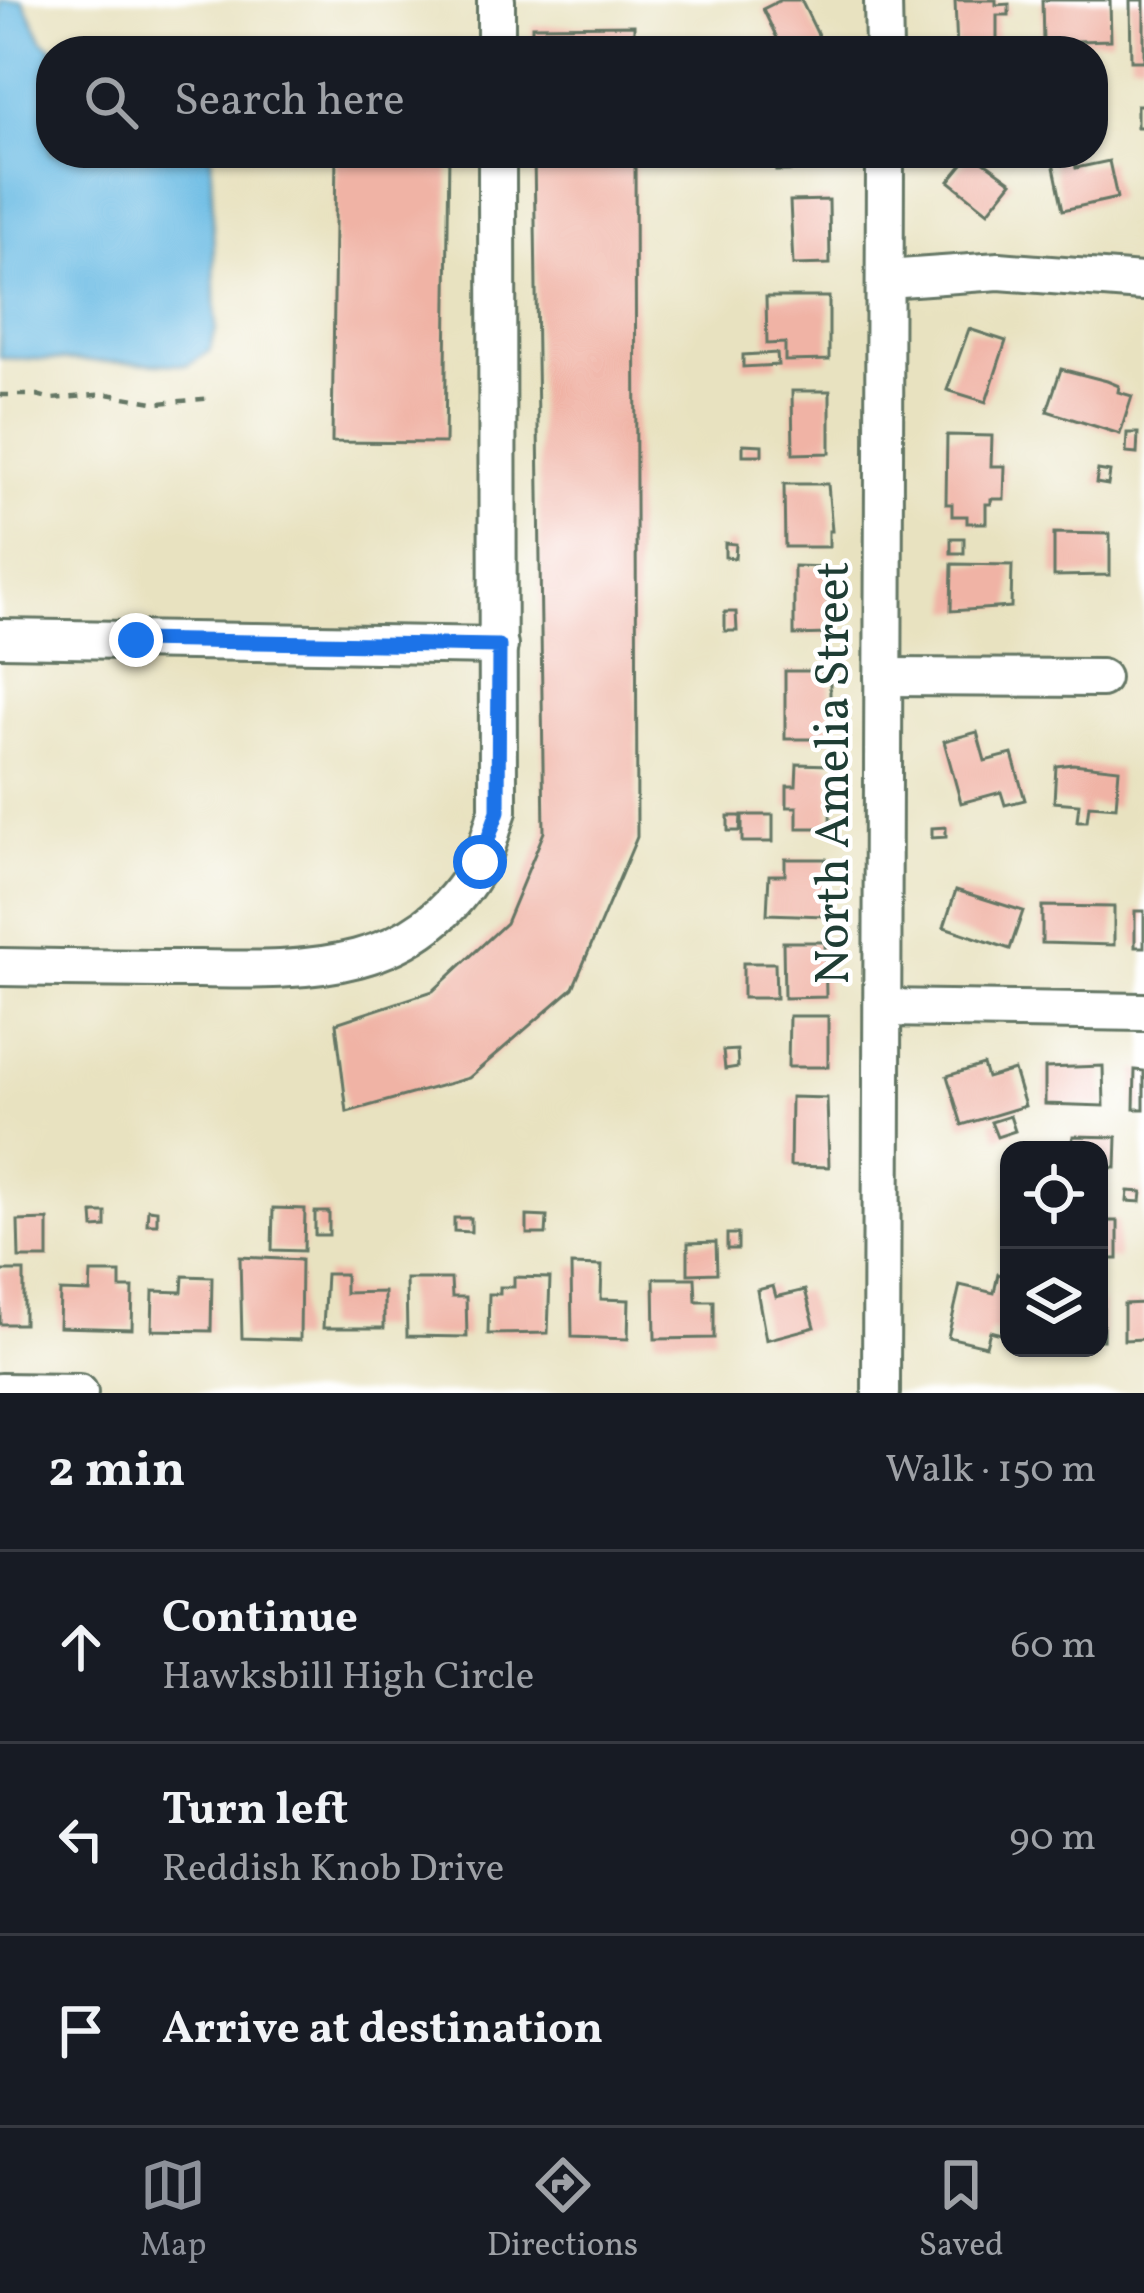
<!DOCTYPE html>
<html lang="en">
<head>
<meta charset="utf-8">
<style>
	body { margin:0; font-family:Vollkorn,serif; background:#242831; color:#f1f3f6 }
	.controls { position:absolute; right:36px; bottom:36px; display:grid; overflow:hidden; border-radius:24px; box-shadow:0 3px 9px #0004 }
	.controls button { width:108px; height:108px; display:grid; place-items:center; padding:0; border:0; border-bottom:3px solid #363941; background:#171b24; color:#f1f3f6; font:60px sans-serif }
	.stop { position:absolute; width:36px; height:36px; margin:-27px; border:9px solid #1a73e8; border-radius:50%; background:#fff }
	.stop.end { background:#1a73e8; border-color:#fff; box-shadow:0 3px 12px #0008 }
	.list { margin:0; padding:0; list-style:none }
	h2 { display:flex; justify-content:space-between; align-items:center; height:156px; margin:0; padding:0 48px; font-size:51px }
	h2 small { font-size:39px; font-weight:400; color:#9ea1a6 }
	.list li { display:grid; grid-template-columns:78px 1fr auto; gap:36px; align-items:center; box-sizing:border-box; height:192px; padding:0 48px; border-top:3px solid #363941 }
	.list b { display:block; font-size:45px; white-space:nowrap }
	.list p { margin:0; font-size:39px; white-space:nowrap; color:#9ea1a6 }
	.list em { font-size:39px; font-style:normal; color:#9ea1a6 }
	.icon { flex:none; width:66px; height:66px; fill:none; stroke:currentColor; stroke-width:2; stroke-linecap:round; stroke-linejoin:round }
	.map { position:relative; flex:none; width:1144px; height:1393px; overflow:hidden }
	.search { position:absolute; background:#171b24; box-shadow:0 3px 9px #0004; left:36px; right:36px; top:36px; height:132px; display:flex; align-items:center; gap:30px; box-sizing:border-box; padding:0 42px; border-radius:48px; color:#9ea1a6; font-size:45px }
	.sheet { height:732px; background:#171b24 }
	nav { display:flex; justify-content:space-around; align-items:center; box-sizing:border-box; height:168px; border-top:3px solid #363941; background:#171b24; font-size:33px; color:#9ea1a6 }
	nav a { display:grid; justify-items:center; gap:6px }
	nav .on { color:#8c9099 }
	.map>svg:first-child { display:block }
</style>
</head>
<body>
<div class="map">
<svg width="1144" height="1393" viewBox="0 0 1144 1393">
	<rect width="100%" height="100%" fill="#fff"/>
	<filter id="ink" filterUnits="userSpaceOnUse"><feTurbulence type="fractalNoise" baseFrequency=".00833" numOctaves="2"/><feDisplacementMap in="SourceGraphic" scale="24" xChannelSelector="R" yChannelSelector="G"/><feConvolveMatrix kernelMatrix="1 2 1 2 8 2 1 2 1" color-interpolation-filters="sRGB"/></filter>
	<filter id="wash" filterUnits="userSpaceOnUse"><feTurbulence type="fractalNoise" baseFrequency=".004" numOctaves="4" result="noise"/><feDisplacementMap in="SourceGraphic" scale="48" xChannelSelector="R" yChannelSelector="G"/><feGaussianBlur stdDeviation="2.7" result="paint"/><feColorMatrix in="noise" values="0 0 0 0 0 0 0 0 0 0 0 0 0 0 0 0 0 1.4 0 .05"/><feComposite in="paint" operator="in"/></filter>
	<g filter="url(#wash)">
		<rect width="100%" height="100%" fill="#e8e2c0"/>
		<polygon fill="#67bae3" stroke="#437c8c" stroke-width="3" points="0,0 23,0 43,41 58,51 51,51 51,153 211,153 216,329 210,351 188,365 0,358"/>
		<g id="blocks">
			<g fill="#f0b3a5">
				<polygon points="781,0 801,0 826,51 770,51 768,47 779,42 763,9"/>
				<polygon points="955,0 996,0 996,5 1009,4 1009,15 997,15 997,51 957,51"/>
				<polygon points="1042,0 1110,0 1111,40 1043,42"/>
				<polygon points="1130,0 1144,0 1144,61 1131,61"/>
				<polygon points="634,25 634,51 532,51 532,26"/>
				<rect x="1137" y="105" width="7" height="22"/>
				<polygon points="336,153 449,153 445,443 332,442"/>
				<polygon points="534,153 635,153 637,837 573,988 469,1078 347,1112 336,1023 433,991 506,923 544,832"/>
				<polygon points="776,153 831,153 832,158 828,158 828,170 776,171"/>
				<polygon points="972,153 1012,182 988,212 949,181"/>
				<polygon points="1074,158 1076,168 1109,161 1117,198 1063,210 1053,162"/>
				<polygon points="829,200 830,264 793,265 790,201"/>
				<polygon points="766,297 829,297 829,360 785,361 785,343 767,344"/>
				<polygon points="969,329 1006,341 986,402 947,390"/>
				<polygon points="777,353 778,365 743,367 743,355"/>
				<polygon points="1061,369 1107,381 1119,386 1118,392 1132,396 1120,434 1047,411"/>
				<polygon points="792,391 830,391 830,453 793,454"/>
				<polygon points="1127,433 1138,433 1137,454 1126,453"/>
				<polygon points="947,435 992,436 991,466 1005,466 1004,499 991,499 991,504 986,504 986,523 967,523 967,516 952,516 952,504 946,504"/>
				<polygon points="743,444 762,445 762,455 743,455"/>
				<polygon points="1098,470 1110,472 1108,485 1096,483"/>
				<polygon points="784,484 828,484 832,531 829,531 829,547 785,547"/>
				<polygon points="1054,533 1110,534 1110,575 1054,576"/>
				<rect x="951" y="538" width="13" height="15"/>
				<polygon points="725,543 736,544 735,558 725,557"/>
				<polygon points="952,564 1012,565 1011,607 951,611"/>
				<polygon points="794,566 828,567 828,634 794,635"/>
				<polygon points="725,612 736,612 737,631 725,631"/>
				<rect x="785" y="671" width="45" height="68"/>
				<polygon points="977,732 985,761 1012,754 1025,800 1005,805 1001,792 961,803 944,741"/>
				<polygon points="797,764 831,765 830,828 797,828 797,807 787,807 787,786 796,786"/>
				<polygon points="1073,764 1119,769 1116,807 1089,805 1087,821 1077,821 1079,804 1054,802 1056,766"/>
				<rect x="742" y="815" width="31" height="27"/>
				<polygon points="728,816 741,816 740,831 728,831"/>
				<polygon points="946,827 946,837 932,838 932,828"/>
				<polygon points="785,859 826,859 826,916 767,914 769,875 785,875"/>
				<polygon points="956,890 1023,911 1010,949 944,927"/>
				<polygon points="1042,906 1114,907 1114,945 1042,943"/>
				<rect x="1135" y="911" width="9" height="36"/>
				<polygon points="783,942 825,942 826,997 784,998"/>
				<polygon points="743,963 775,963 776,998 743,998"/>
				<polygon points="789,1016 828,1016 828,1067 788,1067"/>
				<polygon points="737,1050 738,1067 725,1069 723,1051"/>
				<polygon points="983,1065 987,1078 1014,1070 1025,1106 962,1125 947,1076"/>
				<polygon points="1103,1066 1104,1106 1045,1104 1045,1068"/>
				<polygon points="1135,1070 1144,1071 1144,1109 1134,1109"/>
				<polygon points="791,1097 827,1098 829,1167 790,1166"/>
				<polygon points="1010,1116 1015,1131 997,1137 991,1122"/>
				<polygon points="1073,1136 1117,1137 1116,1168 1099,1167 1099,1150 1072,1150"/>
				<polygon points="1128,1191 1142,1192 1141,1202 1127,1201"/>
				<polygon points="273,1208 305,1209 304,1251 272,1250"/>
				<polygon points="148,1209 157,1210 157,1224 147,1224"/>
				<rect x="315" y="1212" width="14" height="23"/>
				<polygon points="93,1213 106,1213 106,1227 94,1228"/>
				<polygon points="527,1216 547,1217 546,1234 527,1234"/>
				<polygon points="454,1218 471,1218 471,1232 454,1231"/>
				<polygon points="48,1220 48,1258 19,1258 18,1221"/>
				<rect x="1099" y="1221" width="19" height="38"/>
				<rect x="727" y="1234" width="11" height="15"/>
				<polygon points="716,1242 717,1273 688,1274 688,1243"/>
				<polygon points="240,1257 301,1260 300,1340 242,1338"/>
				<polygon points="571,1265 602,1266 601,1299 629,1300 628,1339 572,1337"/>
				<rect x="0" y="1271" width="24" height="53"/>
				<polygon points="91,1273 120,1273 120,1288 133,1288 132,1329 59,1327 60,1291 90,1292"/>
				<polygon points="326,1274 345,1274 345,1293 384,1292 384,1328 323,1328"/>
				<polygon points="998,1274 1009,1277 1009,1336 990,1331 986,1346 948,1337 960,1285 994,1293"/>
				<polygon points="183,1276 212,1277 211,1331 152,1330 153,1291 182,1292"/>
				<polygon points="514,1277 550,1278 548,1333 488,1334 489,1294 500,1294 500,1287 514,1287"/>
				<polygon points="654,1278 695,1278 696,1301 714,1301 714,1338 655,1339"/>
				<polygon points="406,1279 451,1279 452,1297 466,1297 467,1337 407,1336"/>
				<polygon points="773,1286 776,1297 805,1290 815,1327 766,1340 757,1290"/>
				<rect x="1099" y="1303" width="4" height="37"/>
				<polygon points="1144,1303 1144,1339 1124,1340 1124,1304"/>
			</g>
		</g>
	</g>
	<g filter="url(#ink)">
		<use href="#blocks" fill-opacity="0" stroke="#657765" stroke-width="3"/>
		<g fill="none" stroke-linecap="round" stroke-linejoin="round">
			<g stroke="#657765" stroke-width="42">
				<g id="minor">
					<polyline points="496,0 496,51"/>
					<polyline points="883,0 884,51"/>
					<polyline points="886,279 999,271 1142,282"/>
					<polyline points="0,638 499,646"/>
					<polyline points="883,677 1101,678"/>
					<path d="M0 967C65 968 130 969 194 969 304 971 418 975 480 863 488 847 492 827 498 811L497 153"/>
					<polyline points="883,1008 1144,1012"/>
					<polyline points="0,1392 79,1393"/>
					<polyline points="881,1393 885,153"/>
				</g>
			</g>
			<polyline stroke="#657765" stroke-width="4.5" stroke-dasharray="9 9" stroke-linecap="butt" points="0,395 37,395 52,399 107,394 159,403 214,398"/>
			<use href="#minor" stroke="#fff" stroke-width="36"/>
		</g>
	</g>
	<g fill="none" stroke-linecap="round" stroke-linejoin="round" filter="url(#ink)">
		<polyline stroke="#1a73e8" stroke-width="15" points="136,640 499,646 498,811 480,862"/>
	</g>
	<g text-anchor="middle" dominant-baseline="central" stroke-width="9" stroke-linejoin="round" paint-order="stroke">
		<g font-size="48" fill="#1f3d34" stroke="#fff">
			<text transform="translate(835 773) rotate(-90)">North Amelia Street</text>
		</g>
	</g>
</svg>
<div class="controls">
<button><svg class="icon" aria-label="locate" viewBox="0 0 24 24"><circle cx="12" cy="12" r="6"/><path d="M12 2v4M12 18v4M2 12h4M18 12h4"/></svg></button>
<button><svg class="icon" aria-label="layers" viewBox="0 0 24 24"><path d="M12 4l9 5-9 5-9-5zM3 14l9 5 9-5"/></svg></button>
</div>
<div class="stop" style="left:480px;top:862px"></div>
<div class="stop end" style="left:136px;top:640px"></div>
<div class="search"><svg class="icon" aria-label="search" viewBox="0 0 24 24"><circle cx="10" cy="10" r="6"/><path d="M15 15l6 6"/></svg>Search here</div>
</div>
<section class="sheet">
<h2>2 min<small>Walk · 150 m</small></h2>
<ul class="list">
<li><svg class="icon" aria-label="ahead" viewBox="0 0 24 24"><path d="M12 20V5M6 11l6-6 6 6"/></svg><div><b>Continue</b><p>Hawksbill High Circle</p></div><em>60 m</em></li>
<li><svg class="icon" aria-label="left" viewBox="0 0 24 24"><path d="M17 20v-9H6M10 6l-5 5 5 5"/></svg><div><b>Turn left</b><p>Reddish Knob Drive</p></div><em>90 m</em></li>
<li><svg class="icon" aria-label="arrive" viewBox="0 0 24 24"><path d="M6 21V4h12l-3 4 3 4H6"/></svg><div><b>Arrive at destination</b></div></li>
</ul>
</section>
<nav>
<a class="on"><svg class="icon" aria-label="map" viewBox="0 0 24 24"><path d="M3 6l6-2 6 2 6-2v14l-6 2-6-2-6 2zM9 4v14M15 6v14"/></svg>Map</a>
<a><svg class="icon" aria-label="directions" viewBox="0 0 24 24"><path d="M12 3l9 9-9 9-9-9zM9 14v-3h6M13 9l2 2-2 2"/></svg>Directions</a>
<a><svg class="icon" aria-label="saved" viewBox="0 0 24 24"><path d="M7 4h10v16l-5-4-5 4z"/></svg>Saved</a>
</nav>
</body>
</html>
